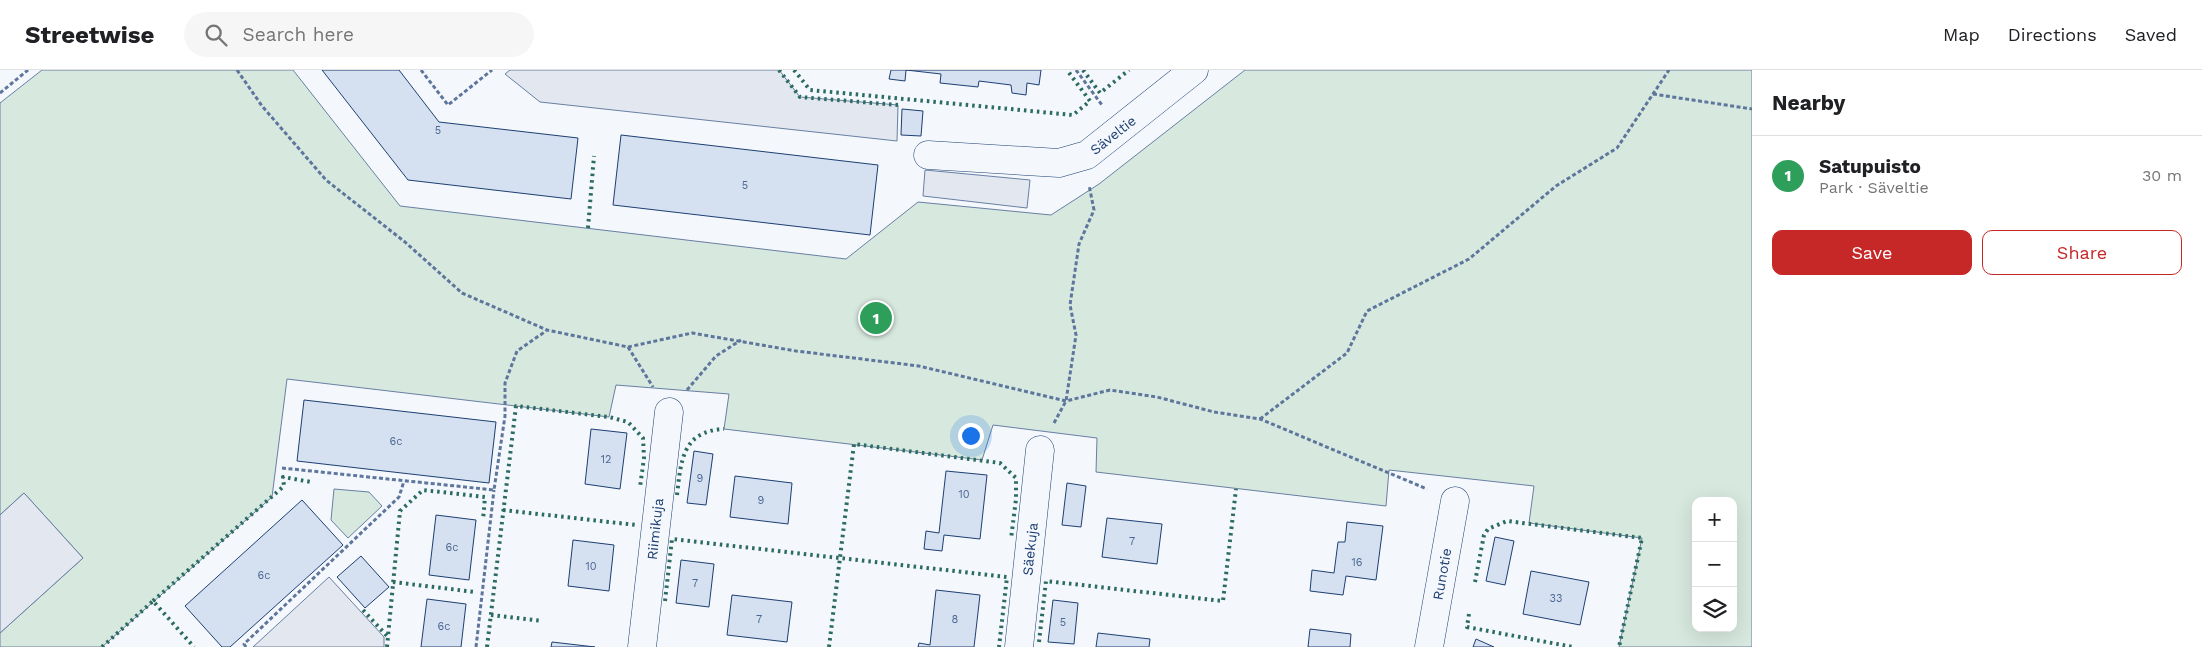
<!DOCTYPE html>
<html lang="en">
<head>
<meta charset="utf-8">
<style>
	body { margin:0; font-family:"Work Sans",sans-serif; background:#f6f6f6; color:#202124 }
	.controls { position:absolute; right:15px; bottom:15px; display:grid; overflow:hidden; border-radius:10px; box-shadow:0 5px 20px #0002 }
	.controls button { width:45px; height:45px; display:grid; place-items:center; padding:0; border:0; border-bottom:1px solid #e0e0e0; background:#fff; color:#202124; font:25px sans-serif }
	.you { position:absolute; left:970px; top:365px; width:18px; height:18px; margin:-12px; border:4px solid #fff; border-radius:50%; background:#1a73e8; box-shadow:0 0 0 8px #1a73e833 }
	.badge { display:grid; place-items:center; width:32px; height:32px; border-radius:50%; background:#c62828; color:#fff; font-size:16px; font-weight:700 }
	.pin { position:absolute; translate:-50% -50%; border:2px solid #fff; box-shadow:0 1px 5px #0006 }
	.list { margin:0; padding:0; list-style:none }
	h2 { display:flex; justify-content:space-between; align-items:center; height:65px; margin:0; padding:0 20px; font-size:21px }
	h2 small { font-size:16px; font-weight:400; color:#757577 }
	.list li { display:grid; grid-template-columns:32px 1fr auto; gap:15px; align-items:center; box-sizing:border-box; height:80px; padding:0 20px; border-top:1px solid #e0e0e0 }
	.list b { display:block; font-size:19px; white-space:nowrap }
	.list p { margin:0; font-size:16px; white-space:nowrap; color:#757577 }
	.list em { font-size:16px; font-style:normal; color:#757577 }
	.actions { display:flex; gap:10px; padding:15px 20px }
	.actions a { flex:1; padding:11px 0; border:1px solid #c62828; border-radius:10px; text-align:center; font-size:18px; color:#c62828 }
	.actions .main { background:#c62828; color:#fff }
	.icon { flex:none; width:28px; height:28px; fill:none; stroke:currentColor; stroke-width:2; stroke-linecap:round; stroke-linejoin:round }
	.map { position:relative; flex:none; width:1752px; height:577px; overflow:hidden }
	header { display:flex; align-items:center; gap:30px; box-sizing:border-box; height:70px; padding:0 25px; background:#fff; border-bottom:1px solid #e0e0e0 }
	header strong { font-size:24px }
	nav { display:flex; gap:28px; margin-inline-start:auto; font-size:18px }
	.search { width:350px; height:45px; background:#f6f6f6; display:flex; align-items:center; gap:12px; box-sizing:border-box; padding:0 18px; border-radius:28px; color:#757577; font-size:19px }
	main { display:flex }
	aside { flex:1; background:#fff }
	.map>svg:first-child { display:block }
</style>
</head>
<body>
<header>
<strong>Streetwise</strong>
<div class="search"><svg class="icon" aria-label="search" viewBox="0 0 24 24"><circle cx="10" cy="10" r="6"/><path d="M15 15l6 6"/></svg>Search here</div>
<nav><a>Map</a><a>Directions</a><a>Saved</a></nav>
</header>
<main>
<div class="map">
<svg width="1752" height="577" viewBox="0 0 1752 577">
	<rect width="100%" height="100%" fill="#f4f7fb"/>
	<g fill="#d7e8df" stroke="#687fa3" fill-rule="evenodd">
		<path d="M42 0H293L400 136 846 189 918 132 1051 145 1099 114 1245 0H1752V577H1619L1642 468 1529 453 1534 416 1389 400 1386 436 1096 402 1097 368 993 355 982 390 724 359 729 324 616 315 609 347 287 309 272 427 102 577H0V563L83 488 24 423 0 445V33ZM1696 431H1733V558H1696Z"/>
		<polygon points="334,419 369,422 382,436 348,468 331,450"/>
	</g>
	<g fill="#e3e8f0" stroke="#687fa3">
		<polygon points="510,0 779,0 800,27 898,35 897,71 540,32 505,4"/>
		<polygon points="925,100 1030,110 1027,138 923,126"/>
		<polygon points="24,423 83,488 0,563 0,445"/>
		<polygon points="329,507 384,567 384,577 253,577"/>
	</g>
	<g fill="#d5e0f0" stroke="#1d3f73">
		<polygon points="322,0 399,0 439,52 578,68 571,129 408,110"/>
		<polygon points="891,0 1041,0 1039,15 1027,13 1026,25 1012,23 1011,15 979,11 978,17 940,13 941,4 906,0 905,11 889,9"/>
		<polygon points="902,39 923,41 921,66 901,65"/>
		<polygon points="621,65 878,95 870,165 613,135"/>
		<polygon points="304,330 496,352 489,413 297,391"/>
		<polygon points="591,359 627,363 620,419 585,414"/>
		<polygon points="694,381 713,384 706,435 687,433"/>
		<polygon points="946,401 987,405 980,469 944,465 942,481 924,479 926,461 939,463"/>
		<polygon points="735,406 792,413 788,454 730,447"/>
		<polygon points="1067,413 1086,416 1081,457 1062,455"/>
		<polygon points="302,430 343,475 230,577 222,577 185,536"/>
		<polygon points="436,445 476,450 469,510 429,505"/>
		<polygon points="1107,448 1162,454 1157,494 1102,487"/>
		<polygon points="1347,452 1383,456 1376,510 1346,506 1343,525 1310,521 1312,500 1334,503 1338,472 1345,472"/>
		<polygon points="1495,467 1514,471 1505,515 1486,511"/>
		<polygon points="573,470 614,475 609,521 568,516"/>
		<polygon points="361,486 389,517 365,538 337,507"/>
		<polygon points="681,490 714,494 709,537 676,533"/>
		<polygon points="1531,501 1589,512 1580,555 1523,544"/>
		<polygon points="936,520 980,525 974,577 918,577 919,573 930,575"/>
		<polygon points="732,525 792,532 787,572 727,565"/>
		<polygon points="427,529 466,534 461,577 421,577"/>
		<polygon points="1053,530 1078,533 1074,574 1048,572"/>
		<polygon points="1310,559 1351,564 1350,577 1308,577"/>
		<polygon points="1098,563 1150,569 1149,577 1096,577"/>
		<polygon points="1476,569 1494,577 1473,577"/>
		<polygon points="552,572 595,577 551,577"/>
	</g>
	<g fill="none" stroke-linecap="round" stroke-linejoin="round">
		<g stroke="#1d3f73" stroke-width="29">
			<g id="street">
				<polyline points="928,85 1059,93 1087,85 1194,0"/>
				<polyline points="642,577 669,342"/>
				<polyline points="1019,577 1040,380"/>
				<polyline points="1429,577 1455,431"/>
			</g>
		</g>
		<g stroke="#5e769c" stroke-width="3" stroke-dasharray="4 2.5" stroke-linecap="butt">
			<polyline points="237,0 262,36 326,110 405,172 462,223 547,260 628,277 692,263 796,281 919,296 1066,331 1110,320 1157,327 1214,342 1260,349 1427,419"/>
			<polyline points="421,0 448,35 492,0"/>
			<polyline points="1076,0 1102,35"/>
			<polyline points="0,23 28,0"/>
			<polyline points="1653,24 1752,39"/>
			<polyline points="628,277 653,317"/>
			<polyline points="687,320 716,286 741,270"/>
			<polyline points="1260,349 1347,283 1367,241 1469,189 1556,116 1617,78 1669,0"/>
			<polyline points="1054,353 1066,331 1076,265 1070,235 1079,174 1094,140 1089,115"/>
			<polyline points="282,398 494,420 505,346 505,313 517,281 546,261"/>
			<polyline points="246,577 244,574 399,427 404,411"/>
			<polyline points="476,577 494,420"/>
		</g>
		<use href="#street" stroke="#f4f7fb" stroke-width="28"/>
		<g stroke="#2c6c60" stroke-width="4" stroke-dasharray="2.5 4" stroke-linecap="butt">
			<polyline points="779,0 800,27 898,35"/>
			<polyline points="794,0 810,20 1073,45 1090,31 1067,0"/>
			<polyline points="1083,0 1100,23 1129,0"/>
			<polyline points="588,158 594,86"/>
			<path d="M677 425C681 391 682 361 724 359"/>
			<polyline points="503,440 636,455"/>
			<polyline points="393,512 475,522"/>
			<polyline points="1475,512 1484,465 1488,459 1507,451 1642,468 1619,577"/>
			<polyline points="153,531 284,416 283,407 311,412"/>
			<polyline points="665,531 672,469 1007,507 999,577"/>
			<polyline points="363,540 388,567"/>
			<polyline points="1469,544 1467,557 1573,577"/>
			<polyline points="491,545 542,551"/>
			<polyline points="1039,572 1046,511 1223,531 1236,419"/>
			<polyline points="102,577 153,531 194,577"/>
			<polyline points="387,577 400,441 423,420 485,427 483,450"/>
			<polyline points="487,577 516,336 609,347 628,352 643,368 644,388 640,417"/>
			<polyline points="829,577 854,374 1000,393 1016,408 1016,429 1011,469"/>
		</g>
	</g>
	<g text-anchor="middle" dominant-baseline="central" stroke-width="4" stroke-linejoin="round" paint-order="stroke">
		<g font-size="11" fill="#4b6792">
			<text x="438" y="60">5</text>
			<text x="745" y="115">5</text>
			<text x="396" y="371">6c</text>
			<text x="606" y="389">12</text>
			<text x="700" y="408">9</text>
			<text x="964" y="424">10</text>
			<text x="761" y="430">9</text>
			<text x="1132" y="471">7</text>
			<text x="452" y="477">6c</text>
			<text x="1357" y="492">16</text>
			<text x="591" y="496">10</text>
			<text x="264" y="505">6c</text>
			<text x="695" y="513">7</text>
			<text x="1556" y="528">33</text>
			<text x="759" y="549">7</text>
			<text x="955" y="549">8</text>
			<text x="1063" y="552">5</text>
			<text x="444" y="556">6c</text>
		</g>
		<g font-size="14" fill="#1d3f73" stroke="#f4f7fb">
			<text transform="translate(1113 65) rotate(-38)">Säveltie</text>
			<text transform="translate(655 459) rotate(-84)">Riimikuja</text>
			<text transform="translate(1030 479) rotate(-84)">Säekuja</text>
			<text transform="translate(1442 504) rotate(-80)">Runotie</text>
		</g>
	</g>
</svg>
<div class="controls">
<button>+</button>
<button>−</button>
<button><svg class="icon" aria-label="layers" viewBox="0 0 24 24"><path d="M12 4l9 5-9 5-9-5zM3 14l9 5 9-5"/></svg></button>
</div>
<div class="you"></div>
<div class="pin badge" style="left:876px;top:248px;background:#2e9e5b">1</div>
</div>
<aside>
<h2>Nearby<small></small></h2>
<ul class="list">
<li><span class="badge" style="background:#2e9e5b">1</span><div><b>Satupuisto</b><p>Park · Säveltie</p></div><em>30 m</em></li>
</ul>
<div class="actions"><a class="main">Save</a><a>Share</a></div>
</aside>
</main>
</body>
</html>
